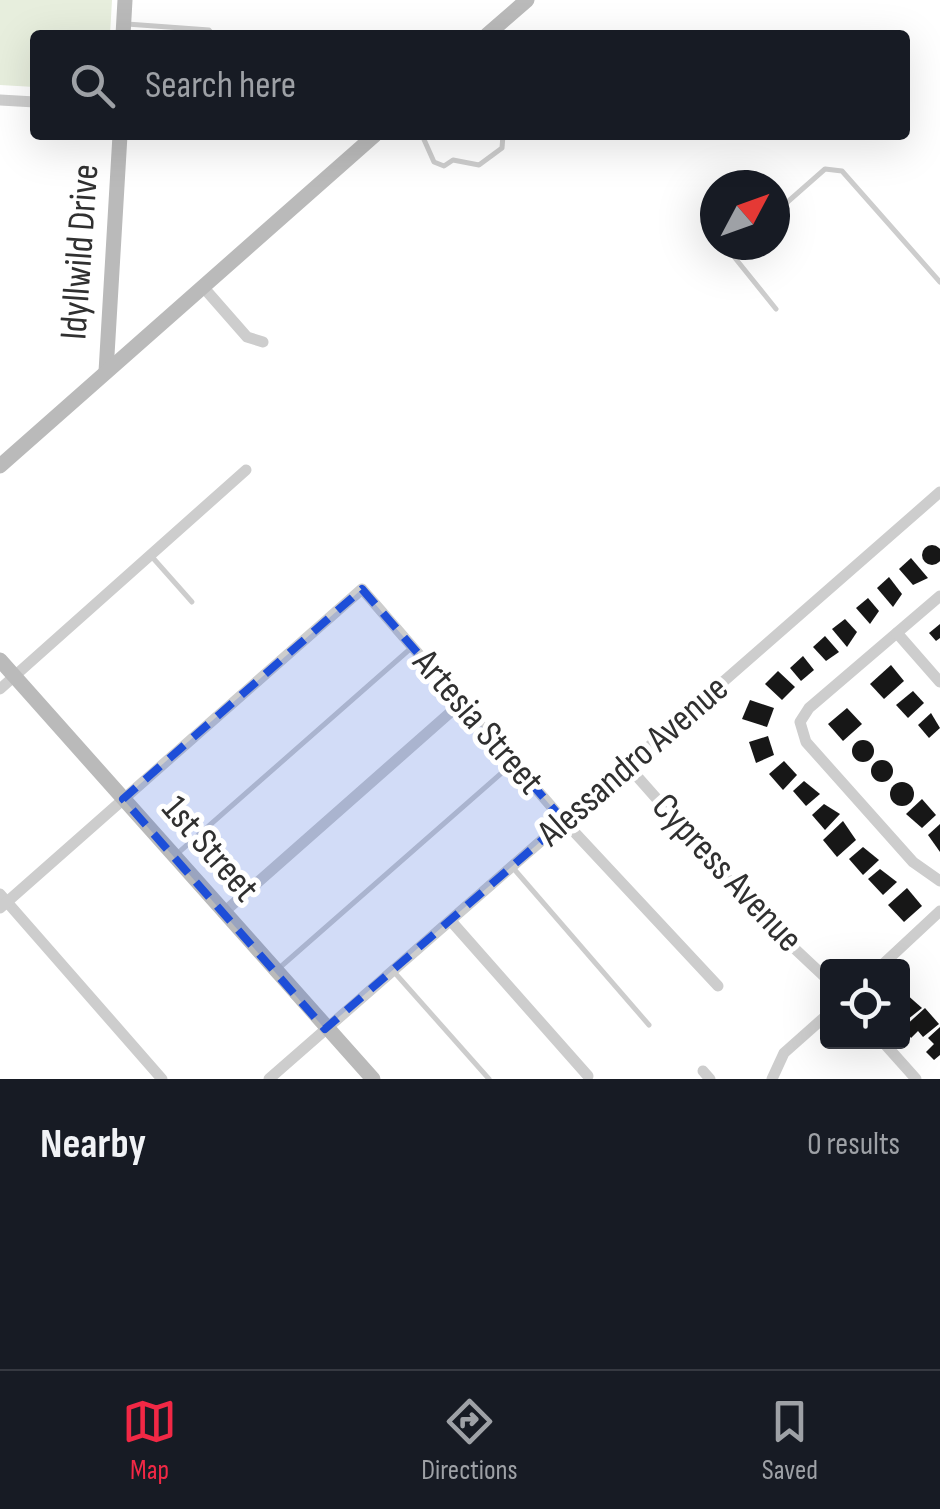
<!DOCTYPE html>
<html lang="en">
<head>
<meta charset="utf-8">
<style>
	body { margin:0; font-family:"Sofia Sans Condensed",sans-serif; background:#20242c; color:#f1f3f6 }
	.controls { position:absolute; right:30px; bottom:30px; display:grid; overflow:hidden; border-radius:10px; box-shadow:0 10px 40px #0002 }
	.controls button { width:90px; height:90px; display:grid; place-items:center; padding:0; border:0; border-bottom:2px solid #363941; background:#171b24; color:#f1f3f6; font:50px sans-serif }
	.compass { position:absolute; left:700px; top:170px; width:90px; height:90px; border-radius:50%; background:#171b24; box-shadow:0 10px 40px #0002; rotate:49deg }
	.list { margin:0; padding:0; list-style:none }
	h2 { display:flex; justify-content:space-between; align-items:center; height:130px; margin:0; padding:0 40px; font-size:42px }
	h2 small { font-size:32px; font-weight:400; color:#9ea1a6 }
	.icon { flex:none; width:55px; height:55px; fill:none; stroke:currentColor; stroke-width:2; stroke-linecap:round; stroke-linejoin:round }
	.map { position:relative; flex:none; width:940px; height:1079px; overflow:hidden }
	.search { position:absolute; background:#171b24; box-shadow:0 10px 40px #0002; left:30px; right:30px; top:30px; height:110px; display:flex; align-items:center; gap:25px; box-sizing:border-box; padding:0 35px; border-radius:10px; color:#9ea1a6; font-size:38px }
	.sheet { height:290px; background:#171b24 }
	nav { display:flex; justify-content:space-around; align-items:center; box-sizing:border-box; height:140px; border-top:2px solid #363941; background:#171b24; font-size:28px; color:#9ea1a6 }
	nav a { display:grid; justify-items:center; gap:5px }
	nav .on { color:#f12845 }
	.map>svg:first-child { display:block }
</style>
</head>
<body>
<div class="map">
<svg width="940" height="1079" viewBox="0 0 940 1079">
	<rect width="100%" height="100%" fill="#fff"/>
	<polygon fill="#e7eedd" points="0,0 112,0 110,35 35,35 35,87 0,85"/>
	<g fill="#171717">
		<circle cx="932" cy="555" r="10"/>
		<polygon points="911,558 928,578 913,585 899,569"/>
		<polygon points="889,577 902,594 893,607 877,588"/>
		<polygon points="868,598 879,611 870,624 856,608"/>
		<polygon points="845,619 857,632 847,647 832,629"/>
		<polygon points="940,624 940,638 936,641 929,633"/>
		<polygon points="825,636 839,652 826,661 813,647"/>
		<polygon points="803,656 814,670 801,681 790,668"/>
		<polygon points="891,665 904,681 884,699 870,684"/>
		<polygon points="778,671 795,687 782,700 765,684"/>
		<polygon points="913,691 924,703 908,718 896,705"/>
		<polygon points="750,700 774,708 767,727 742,719"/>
		<polygon points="847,708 862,724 843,741 828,724"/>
		<polygon points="931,713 940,728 929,738 918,725"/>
		<polygon points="768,736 774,755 756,763 749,742"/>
		<circle cx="863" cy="751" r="11"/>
		<circle cx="882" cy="771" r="11"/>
		<polygon points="784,761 797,775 783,790 769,774"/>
		<polygon points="804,781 820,794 806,806 793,791"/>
		<circle cx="902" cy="794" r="12"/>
		<polygon points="922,799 936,815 922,828 906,814"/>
		<polygon points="824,804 840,814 825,830 812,815"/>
		<polygon points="843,821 856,840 837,857 823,840"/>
		<polygon points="940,824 940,852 928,835"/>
		<polygon points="863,847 879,860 863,875 849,859"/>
		<polygon points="880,869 897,882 883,895 868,879"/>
		<polygon points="907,888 922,906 904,922 888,905"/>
		<polygon points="905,993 922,1008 902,1024 902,995"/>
		<polygon points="925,1008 939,1024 923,1037 918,1031 911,1038 903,1028"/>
		<polygon points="940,1027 940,1055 934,1060 926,1052 934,1044 928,1038"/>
	</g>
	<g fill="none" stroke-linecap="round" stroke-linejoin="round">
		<g stroke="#cdcdcd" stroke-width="5">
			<polyline points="127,24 209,30 213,35"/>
			<polyline points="422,135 434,162 444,166 453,160 479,165 502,148 503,135"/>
			<polyline points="775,213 825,169 842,171 940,282"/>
			<polyline points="739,245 735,258 776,309"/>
			<polyline points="153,558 192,602"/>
			<polyline points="178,853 410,649"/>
			<polyline points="514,869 649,1025"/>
			<polyline points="277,970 513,763"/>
			<polyline points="395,973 489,1079"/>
		</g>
		<g stroke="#cdcdcd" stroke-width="11">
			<polyline points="0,100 35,102"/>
			<polyline points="204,288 247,337 263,342"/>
			<polyline points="940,596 809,708 800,722 806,742 913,862 940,881"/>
			<polyline points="897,633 940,682"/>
			<polyline points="0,689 246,470"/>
			<polyline points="627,765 763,919 828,980"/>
			<polyline points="0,894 162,1079"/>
			<polyline points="0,908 362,589 564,821 718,986"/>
			<polyline points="223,913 461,703"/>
			<polyline points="451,921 588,1076"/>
			<polyline points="881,966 940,911"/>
			<polyline points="883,1042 916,1079"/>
			<polyline points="703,1071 710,1079"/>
			<polyline points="269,1079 940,492"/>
			<polyline points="772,1079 784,1053 828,1014"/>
		</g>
		<g stroke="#bababa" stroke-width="15">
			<polyline points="123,35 125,0"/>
			<polyline points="487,35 527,0"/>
			<polyline points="106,372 120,135"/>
			<polyline points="0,466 375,135"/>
			<polyline points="0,660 373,1079"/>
		</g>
	</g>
	<path fill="#1d4ed8" fill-opacity="0.2" stroke="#1d4ed8" stroke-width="8" stroke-dasharray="20 12" stroke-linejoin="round" d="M362 589 564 821 325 1029 123 799Z"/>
	<g text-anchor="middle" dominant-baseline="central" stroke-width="10" stroke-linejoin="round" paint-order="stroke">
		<g font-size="38" fill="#303030" stroke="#fff">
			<text transform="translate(80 252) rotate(-86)">Idyllwild Drive</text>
			<text transform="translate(478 722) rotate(49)">Artesia Street</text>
			<text transform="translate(633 761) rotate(-41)">Alessandro Avenue</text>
			<text transform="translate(210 849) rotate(49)">1st Street</text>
			<text transform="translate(727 873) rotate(47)">Cypress Avenue</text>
		</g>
	</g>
</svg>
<div class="controls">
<button><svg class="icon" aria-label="locate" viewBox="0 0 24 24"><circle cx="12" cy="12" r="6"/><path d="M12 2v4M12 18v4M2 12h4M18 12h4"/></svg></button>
</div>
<svg class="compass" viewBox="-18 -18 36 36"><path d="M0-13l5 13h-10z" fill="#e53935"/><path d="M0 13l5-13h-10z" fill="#9ea1a6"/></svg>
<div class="search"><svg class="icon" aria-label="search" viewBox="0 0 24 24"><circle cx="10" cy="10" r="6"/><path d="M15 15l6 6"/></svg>Search here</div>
</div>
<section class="sheet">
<h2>Nearby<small>0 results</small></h2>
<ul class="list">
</ul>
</section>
<nav>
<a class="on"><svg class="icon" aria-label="map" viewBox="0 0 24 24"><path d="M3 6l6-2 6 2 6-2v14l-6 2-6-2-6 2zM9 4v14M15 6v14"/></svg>Map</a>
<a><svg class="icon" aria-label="directions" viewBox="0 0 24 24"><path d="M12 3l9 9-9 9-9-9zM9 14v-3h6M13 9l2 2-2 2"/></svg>Directions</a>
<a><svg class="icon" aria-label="saved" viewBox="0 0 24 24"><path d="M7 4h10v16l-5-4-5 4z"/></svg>Saved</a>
</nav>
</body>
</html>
